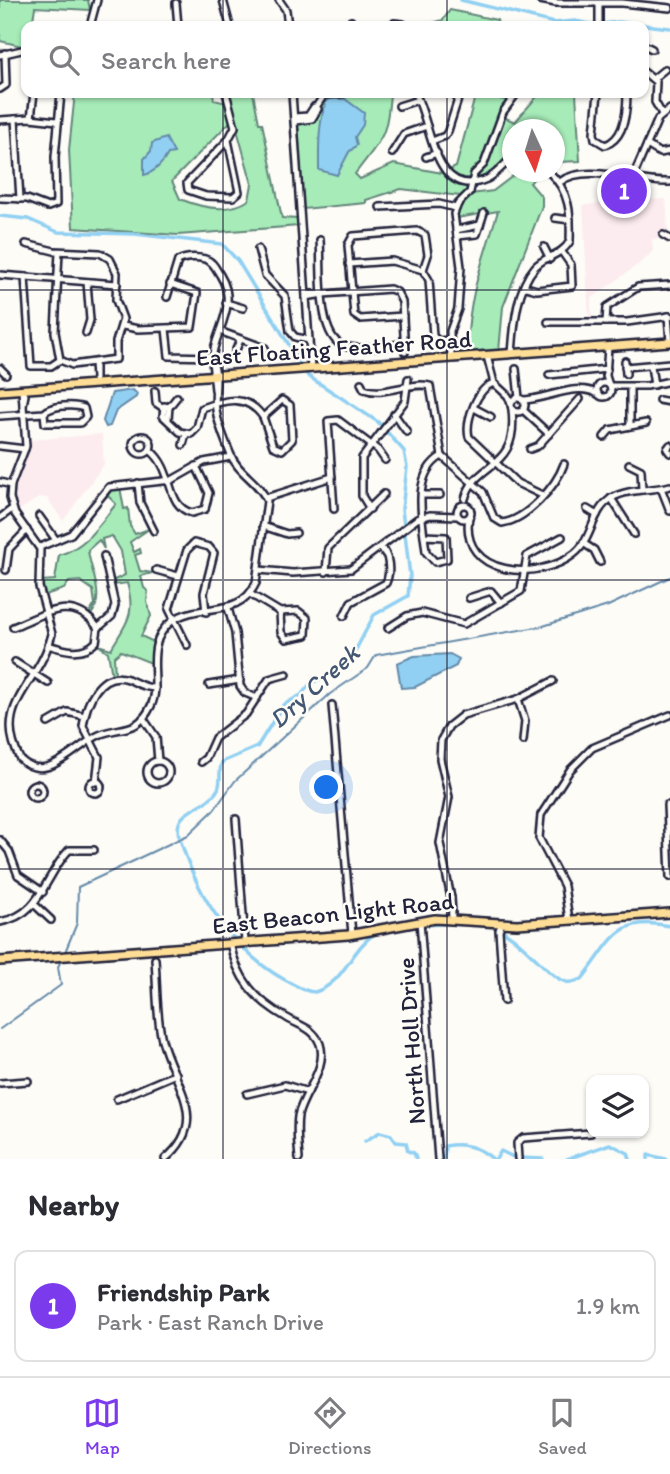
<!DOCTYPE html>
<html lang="en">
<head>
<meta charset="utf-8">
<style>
	body { margin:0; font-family:Itim,sans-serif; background:#f2f2f3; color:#2b2b33 }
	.controls { position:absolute; right:21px; bottom:21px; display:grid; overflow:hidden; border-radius:14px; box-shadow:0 2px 5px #0004 }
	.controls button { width:63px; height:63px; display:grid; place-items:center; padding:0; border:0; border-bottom:2px solid #e1e1e2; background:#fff; color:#2b2b33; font:35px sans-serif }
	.compass { position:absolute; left:502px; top:119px; width:63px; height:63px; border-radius:50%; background:#fff; box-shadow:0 2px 5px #0004; rotate:176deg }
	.you { position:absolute; left:327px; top:788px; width:24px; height:24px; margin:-18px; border:5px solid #fff; border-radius:50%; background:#1a73e8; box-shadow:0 0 0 10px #1a73e833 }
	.badge { display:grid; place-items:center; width:46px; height:46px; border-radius:50%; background:#7c3aed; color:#fff; font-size:23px; font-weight:700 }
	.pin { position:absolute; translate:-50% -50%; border:4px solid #fff; box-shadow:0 2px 7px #0006 }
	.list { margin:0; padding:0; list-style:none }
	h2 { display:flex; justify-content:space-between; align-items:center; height:91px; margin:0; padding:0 28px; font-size:30px }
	h2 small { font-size:23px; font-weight:400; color:#7c7c81 }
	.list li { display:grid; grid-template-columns:46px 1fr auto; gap:21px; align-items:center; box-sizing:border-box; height:112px; margin:0 14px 14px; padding:0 14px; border:2px solid #e1e1e2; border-radius:14px }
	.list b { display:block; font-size:26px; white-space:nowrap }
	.list p { margin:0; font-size:23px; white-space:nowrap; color:#7c7c81 }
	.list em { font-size:23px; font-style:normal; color:#7c7c81 }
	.icon { flex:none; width:38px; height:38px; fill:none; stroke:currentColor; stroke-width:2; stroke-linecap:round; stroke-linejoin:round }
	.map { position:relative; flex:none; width:670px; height:1159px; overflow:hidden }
	.search { position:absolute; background:#fff; box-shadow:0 2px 5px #0004; left:21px; right:21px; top:21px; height:77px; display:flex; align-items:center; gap:18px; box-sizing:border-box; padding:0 24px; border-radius:14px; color:#7c7c81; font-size:26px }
	.sheet { height:217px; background:#fff }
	nav { display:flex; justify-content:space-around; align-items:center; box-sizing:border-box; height:98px; border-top:2px solid #e1e1e2; background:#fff; font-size:19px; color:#7c7c81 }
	nav a { display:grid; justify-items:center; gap:4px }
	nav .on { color:#7c3aed }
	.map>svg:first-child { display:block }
</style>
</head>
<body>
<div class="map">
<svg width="670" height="1159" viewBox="0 0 670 1159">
	<rect width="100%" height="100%" fill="#fdfcf7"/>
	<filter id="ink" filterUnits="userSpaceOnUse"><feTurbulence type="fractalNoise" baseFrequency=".0143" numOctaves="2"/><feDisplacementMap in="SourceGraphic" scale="14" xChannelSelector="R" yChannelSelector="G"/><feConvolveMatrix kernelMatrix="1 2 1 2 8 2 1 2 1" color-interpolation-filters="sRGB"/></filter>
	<g filter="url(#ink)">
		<g fill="#fdecef">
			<polygon points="640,182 645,184 644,200 666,199 668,233 663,238 652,239 653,251 644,260 591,299 592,321 589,321 583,205 639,201"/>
			<polygon points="102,434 104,464 63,521 47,498 40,497 18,511 14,487 29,440"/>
		</g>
		<g fill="#a6ebb8" stroke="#64867a" stroke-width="2">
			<polygon points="0,0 88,0 90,10 35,7 32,26 26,26 26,47 0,41"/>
			<polygon points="450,10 497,20 498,26 422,26 443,20"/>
			<path d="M75 93H213L214 100 227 103 231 121 172 181 180 199C202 208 228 214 249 200L252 184 227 93H253L259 123H262L282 218 298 219 299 226 178 235 73 228 69 150Z"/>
			<path d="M358 93H390C387 139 381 139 355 174L360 179 394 164 442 173 451 181 467 185 466 192 460 196 401 189 366 200V203L303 209 298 124 311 121 324 98Z"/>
			<polygon points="476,93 502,93 501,99 508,101 483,160 471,178 458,179 447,171 456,167"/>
			<polygon points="540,93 576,93 580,161 558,162 555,169 554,130 512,130 512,156 488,176 477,178 487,161 504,117 515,122"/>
			<path d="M518 172H539L530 183 542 197V206L503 307 499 351 468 354C465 306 484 256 498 211L457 218 461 204 471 194 493 191Z"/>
			<polygon points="608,176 640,182 639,201 610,203"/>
			<path d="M120 487 124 509 128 508 130 526 135 534 149 529 130 542 134 552 140 549 141 553 135 555 140 571 152 573 141 576 144 588 148 591 147 602 151 616 141 636 156 643 151 663 121 651 114 657 115 675 112 676 108 652 98 645 111 649C127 622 136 615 127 583L114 585 112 581 125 575 121 551 112 536 102 539 104 549 99 540 88 550C90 571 106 596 91 615L89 614 95 604 93 590 80 581 69 582 64 589 45 595 42 581 55 580 59 555C86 547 99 525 116 504L105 493Z"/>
		</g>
		<g fill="#91d0f2" stroke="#658aa9" stroke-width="2">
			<path d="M330 99H345L364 113 363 125 355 137 357 145 349 152 337 175 319 170C319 147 318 124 326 102Z"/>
			<path d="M166 138 174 153 168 154C164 162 154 173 144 175V159L151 151 152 143Z"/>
			<polygon points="133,390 137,394 136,397 116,411 110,426 106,427 103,421 112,393"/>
			<polygon points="450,654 459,659 456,666 415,687 401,688 397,663 414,656"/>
		</g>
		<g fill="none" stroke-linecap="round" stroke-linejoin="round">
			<g stroke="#658aa9" stroke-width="2">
				<polyline points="139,858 188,835 214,810 235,781 330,694 368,668 376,655 543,626 608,606 670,577"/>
				<polyline points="65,952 77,923 78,887 138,859"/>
				<polyline points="0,1029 61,985 58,967 61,960"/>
			</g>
			<g stroke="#91d0f2" stroke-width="3.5">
				<polyline points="461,0 554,23 575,21 595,25"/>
				<polyline points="602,24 619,22 670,28"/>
				<path d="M0 216 28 219 58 232 135 234 222 244 238 261 308 376 378 422 404 451 407 467 402 509 410 576 408 596 374 615 351 659 338 672 311 683 301 695 283 705 257 747 222 762C218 771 222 780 218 789 207 810 172 808 179 836"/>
				<path d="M181 842C198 897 234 952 285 980 295 985 304 992 315 992 345 983 350 949 376 933"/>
				<path d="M491 925C521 936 548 978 566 982 571 983 577 981 582 979 611 944 615 914 670 926"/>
				<polyline points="411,926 455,923"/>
				<polyline points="365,1141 380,1132 391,1135 396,1142 406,1143 408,1151 414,1153 416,1159"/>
				<polyline points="519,1158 543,1159"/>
				<path d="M444 1159 445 1146C464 1142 479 1147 493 1159"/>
				<polyline points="496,1159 501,1151 515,1158"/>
				<polyline points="567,1159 610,1144 628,1153 630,1159"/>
				<polyline points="648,1159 648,1155 666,1159"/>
			</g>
			<g stroke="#22223b" stroke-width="10">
				<g id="minor">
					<polyline points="223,0 230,26"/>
					<polyline points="279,0 286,10 288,26"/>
					<polyline points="540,0 556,3 622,3 670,8"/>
					<polyline points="176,3 178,26"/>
					<polyline points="90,26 97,0"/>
					<polyline points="350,26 351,21"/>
					<polyline points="387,26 394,23 403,24"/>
					<polyline points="599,26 599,4"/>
					<polyline points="644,45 652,49"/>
					<polyline points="0,55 26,49"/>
					<polyline points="644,72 656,82 655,102 662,114"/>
					<polyline points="654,78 665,69"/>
					<polyline points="0,89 6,85 5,53"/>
					<polyline points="226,93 235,127 228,140 239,192 233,197 206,196 188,190 187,183 228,140"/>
					<polyline points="292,93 311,369"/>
					<path d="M415 93C432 123 433 202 487 179 497 174 504 164 512 158"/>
					<path d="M598 93 594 133 595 139 605 145C625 139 627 110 627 93"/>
					<polyline points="399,106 418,100"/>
					<polyline points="316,107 324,95 345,93"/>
					<polyline points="294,117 308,116 314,107 318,109 312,119 295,121"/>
					<polyline points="31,118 34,93"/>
					<polyline points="15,119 20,199"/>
					<polyline points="0,120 30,118 57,121"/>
					<polyline points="432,141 445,136 448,131 460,93"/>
					<polyline points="647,145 660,153 670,151"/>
					<polyline points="392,153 404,134 427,126"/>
					<polyline points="426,157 437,153"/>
					<polyline points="633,177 658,119 670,109"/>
					<path d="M560 182C585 162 641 184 670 182"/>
					<polyline points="0,198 27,199 48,207 56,204 55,157 61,93"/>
					<polyline points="380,207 439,204 456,208"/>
					<polyline points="555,218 570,220"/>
					<polyline points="456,230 480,225"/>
					<polyline points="663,235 670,239"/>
					<polyline points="457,236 477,234 484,213"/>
					<path d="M320 240C322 265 316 337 344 346 361 351 387 345 404 344"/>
					<polyline points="544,247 550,259"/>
					<polyline points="258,249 265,275 285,296 290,331 295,337 309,340"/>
					<polyline points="59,252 55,332 60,360"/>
					<polyline points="349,264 392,261 423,270"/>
					<polyline points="0,275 117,284"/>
					<polyline points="25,277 31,366 51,366 60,360 72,365 116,359 116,342 123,319 116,300 117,273 110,259 100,253 54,251 26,244"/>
					<polyline points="526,287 537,290 572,286 571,265 562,252"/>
					<polyline points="306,294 323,294 306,297"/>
					<polyline points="323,294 390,289 397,292 402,302 405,352"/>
					<path d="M167 297 178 261C186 257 196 257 205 259 213 261 216 269 220 275 240 307 213 332 212 361"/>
					<polyline points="226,303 243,308"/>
					<polyline points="403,316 360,319 354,315 348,245 353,236 417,231 425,235 428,255 423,270 429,280 433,336 438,341 450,340"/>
					<polyline points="668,316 670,342"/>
					<polyline points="548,322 627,322 670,316"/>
					<polyline points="606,322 607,307 638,287 670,285"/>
					<polyline points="123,326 138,329 192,327 197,293 170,284"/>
					<polyline points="166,329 169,356 212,357"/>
					<polyline points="222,332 265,348"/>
					<polyline points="86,333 90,320 87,282"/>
					<polyline points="608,347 606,376 609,385"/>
					<polyline points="235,352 240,340"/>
					<path d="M512 354C514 327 516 289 535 267 544 256 562 256 570 241 571 214 570 191 549 172"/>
					<polyline points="487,356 494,383 508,396 511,404"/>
					<polyline points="451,358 450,331 458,309 461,267 454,214 458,204 470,192 474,174 484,164 503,112 517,93"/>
					<polyline points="625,361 626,374"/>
					<polyline points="94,363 95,379 95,367"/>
					<polyline points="651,366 654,385"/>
					<polyline points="625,367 670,363"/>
					<polyline points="0,368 6,374"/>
					<polyline points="516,369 519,398"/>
					<polyline points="549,375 607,369"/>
					<circle cx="604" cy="390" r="7"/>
					<path d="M361 383 364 389C383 397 409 381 430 386L442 456"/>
					<path d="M494 383C477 388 465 421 469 437L517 483 542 495"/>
					<polyline points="610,386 647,386 670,381"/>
					<polyline points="22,390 23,405 25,395 23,394"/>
					<polyline points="155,391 156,403 162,407"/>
					<circle cx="518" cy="405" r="7"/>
					<polygon points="282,400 290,405 292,440 282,450 273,446 263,417"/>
					<path d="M522 400C546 400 576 381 598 394"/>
					<polyline points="659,400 670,402"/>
					<path d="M23 405 26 446 11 485 10 498 15 514 40 549 39 587 52 634C49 646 42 661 35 672 17 701 0 721 20 759 47 785 75 746 99 735 121 725 137 735 151 706 163 682 141 645 172 621 199 601 239 620 256 583L267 501C260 482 237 473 230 453 225 440 218 425 216 410 213 394 220 376 212 361L215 390"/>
					<polyline points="169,407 177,397"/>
					<polyline points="474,408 491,417"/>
					<polyline points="523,410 549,434"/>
					<polyline points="394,414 407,432"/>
					<path d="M0 416 44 413C52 405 74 404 84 408L86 417 80 423H45L44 413"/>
					<path d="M168 419 169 407 164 406 163 416 180 432 191 434 197 428 202 408C226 399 247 394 263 417"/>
					<polyline points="630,426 630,387"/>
					<circle cx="142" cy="445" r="9"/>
					<polyline points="604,437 610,430 646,423"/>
					<polyline points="183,445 186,434"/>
					<polyline points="670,445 667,449 670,453"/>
					<polyline points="0,446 25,449"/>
					<polyline points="530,449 538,446 580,399"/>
					<path d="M151 451C175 471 165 506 192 513L205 509"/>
					<path d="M442 456 483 492 494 518 502 523C526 520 556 487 564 464"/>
					<polyline points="629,464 641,470 642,490"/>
					<polyline points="196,466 209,493 205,509"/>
					<polyline points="0,482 11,485"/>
					<polyline points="138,483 140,503 154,531"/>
					<polyline points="661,488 670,511"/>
					<polyline points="422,495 440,495"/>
					<polyline points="266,498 332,477"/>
					<polyline points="611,498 634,534"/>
					<path d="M465 499C475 460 519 472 512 410"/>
					<circle cx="464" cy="512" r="7"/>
					<polyline points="334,509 328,421 338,420 378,450 385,460"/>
					<polyline points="370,509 362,496 362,458 405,401 408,379"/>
					<polyline points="587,509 597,515"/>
					<polyline points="39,516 56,540"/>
					<path d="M469 517C459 577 539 582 574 554 593 540 591 510 612 498 629 488 652 491 670 486"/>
					<polyline points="0,518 12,509"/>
					<polyline points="263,526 287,534 296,533"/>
					<path d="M424 536 446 537 447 559 435 562 426 552C423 522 410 474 442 456"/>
					<polyline points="583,543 594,550 600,562"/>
					<polyline points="40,547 71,534 109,487 172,480 204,462 231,457"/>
					<polyline points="6,570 9,549 27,530"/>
					<polyline points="156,570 178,576"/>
					<polyline points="259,570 293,573 351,569 417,519 430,515 458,516"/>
					<polyline points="326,572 328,548 384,494"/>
					<polyline points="250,594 280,612"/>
					<polyline points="469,598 491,591 501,603"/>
					<polyline points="228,608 235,633 240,686 245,693 257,698"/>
					<polygon points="298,611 307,618 306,635 286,639 281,632 280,612"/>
					<path d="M344 616 351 602 386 583C391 572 389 553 381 548L386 555"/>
					<path d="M13 627C45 614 73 594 98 628"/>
					<polyline points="98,628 112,616 115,605 104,556"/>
					<polyline points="388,628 407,616 422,613 464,624 521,591 527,556 562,537"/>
					<path d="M48 645C64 650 82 656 96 642L98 628"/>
					<polyline points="187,645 169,609 187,550 194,543 209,547 214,553 204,593 206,612"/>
					<polyline points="15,662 48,683"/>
					<polyline points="209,685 240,680"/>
					<polyline points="518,699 525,721 523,741"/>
					<polyline points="332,705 352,934"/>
					<polyline points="143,718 156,737 158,761"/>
					<polyline points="48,723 67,712 85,716"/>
					<circle cx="158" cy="772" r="11"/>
					<polyline points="201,762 206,758 215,738 246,714 269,679 287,674"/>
					<circle cx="95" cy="787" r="6"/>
					<path d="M96 782 99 757 83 726C86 704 99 669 128 679 137 683 144 688 155 688"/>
					<circle cx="36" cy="791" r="7"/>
					<polyline points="667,805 670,877"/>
					<polyline points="236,819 245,942"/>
					<polyline points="0,840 9,851 18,875 43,892"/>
					<polyline points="451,898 440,843 449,797 440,759 441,740 449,726 463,715 518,699 553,681"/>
					<polyline points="34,904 51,920"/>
					<polyline points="452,913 451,898 452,919"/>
					<polyline points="569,920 564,886 539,838 541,815 570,770 592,748 670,715"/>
					<polyline points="420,921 438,1159"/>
					<path d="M0 922C42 915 44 876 69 850H94"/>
					<polyline points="502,923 499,930 504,1001"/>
					<path d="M230 943C237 979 255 1000 287 1018 300 1026 314 1028 320 1044 328 1068 303 1093 298 1116 296 1130 298 1145 299 1159"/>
					<path d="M155 959C157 985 156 1015 162 1040 173 1084 212 1120 165 1159"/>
					<polyline points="0,1083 28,1081"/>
					<polyline points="247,1094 285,1085 308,1092"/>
					<polyline points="117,1099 176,1074"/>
					<polyline points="518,1159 517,1143 523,1138 591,1133"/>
				</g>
			</g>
			<g stroke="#22223b" stroke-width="12">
				<g id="major">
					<polyline points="0,391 670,342"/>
					<polyline points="0,961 348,935 435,919 517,924 670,913"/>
				</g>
			</g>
			<use href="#minor" stroke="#fdfcf7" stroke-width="5"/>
			<use href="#major" stroke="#fedd96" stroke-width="7"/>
		</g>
	</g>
	<path fill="none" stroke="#22223b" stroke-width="2" stroke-opacity="0.55" d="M223 0V26M447 0V26M223 93V1159M447 93V1159M0 290H670M0 580H670M0 869H670"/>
	<g text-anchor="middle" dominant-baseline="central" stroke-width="5" stroke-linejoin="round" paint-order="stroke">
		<g font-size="24" fill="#22223b" stroke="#fdfcf7">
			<text transform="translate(334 348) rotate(-4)">East Floating Feather Road</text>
			<text transform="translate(333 913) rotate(-6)">East Beacon Light Road</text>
			<text transform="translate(411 1041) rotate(-94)">North Holl Drive</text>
		</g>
		<g font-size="26" font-style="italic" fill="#435672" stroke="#fdfcf7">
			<text transform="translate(314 686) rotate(-42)">Dry Creek</text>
		</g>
	</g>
</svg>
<div class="controls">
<button><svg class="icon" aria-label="layers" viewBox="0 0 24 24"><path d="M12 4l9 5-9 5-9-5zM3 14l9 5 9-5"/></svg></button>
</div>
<svg class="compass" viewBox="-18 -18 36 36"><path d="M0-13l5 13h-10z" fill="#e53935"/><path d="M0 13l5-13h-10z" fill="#7c7c81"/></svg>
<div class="you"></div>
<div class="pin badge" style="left:624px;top:191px">1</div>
<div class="search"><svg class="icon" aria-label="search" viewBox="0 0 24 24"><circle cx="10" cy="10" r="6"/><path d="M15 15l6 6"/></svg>Search here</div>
</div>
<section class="sheet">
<h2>Nearby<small></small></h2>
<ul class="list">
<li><span class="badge">1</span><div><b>Friendship Park</b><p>Park · East Ranch Drive</p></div><em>1.9 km</em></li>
</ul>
</section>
<nav>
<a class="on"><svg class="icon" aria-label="map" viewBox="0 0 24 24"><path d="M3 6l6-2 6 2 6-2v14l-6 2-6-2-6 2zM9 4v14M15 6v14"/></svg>Map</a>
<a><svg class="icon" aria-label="directions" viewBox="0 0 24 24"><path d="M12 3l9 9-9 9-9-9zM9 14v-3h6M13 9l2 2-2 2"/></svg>Directions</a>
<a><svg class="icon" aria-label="saved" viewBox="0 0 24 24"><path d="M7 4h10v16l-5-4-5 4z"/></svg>Saved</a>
</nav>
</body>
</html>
